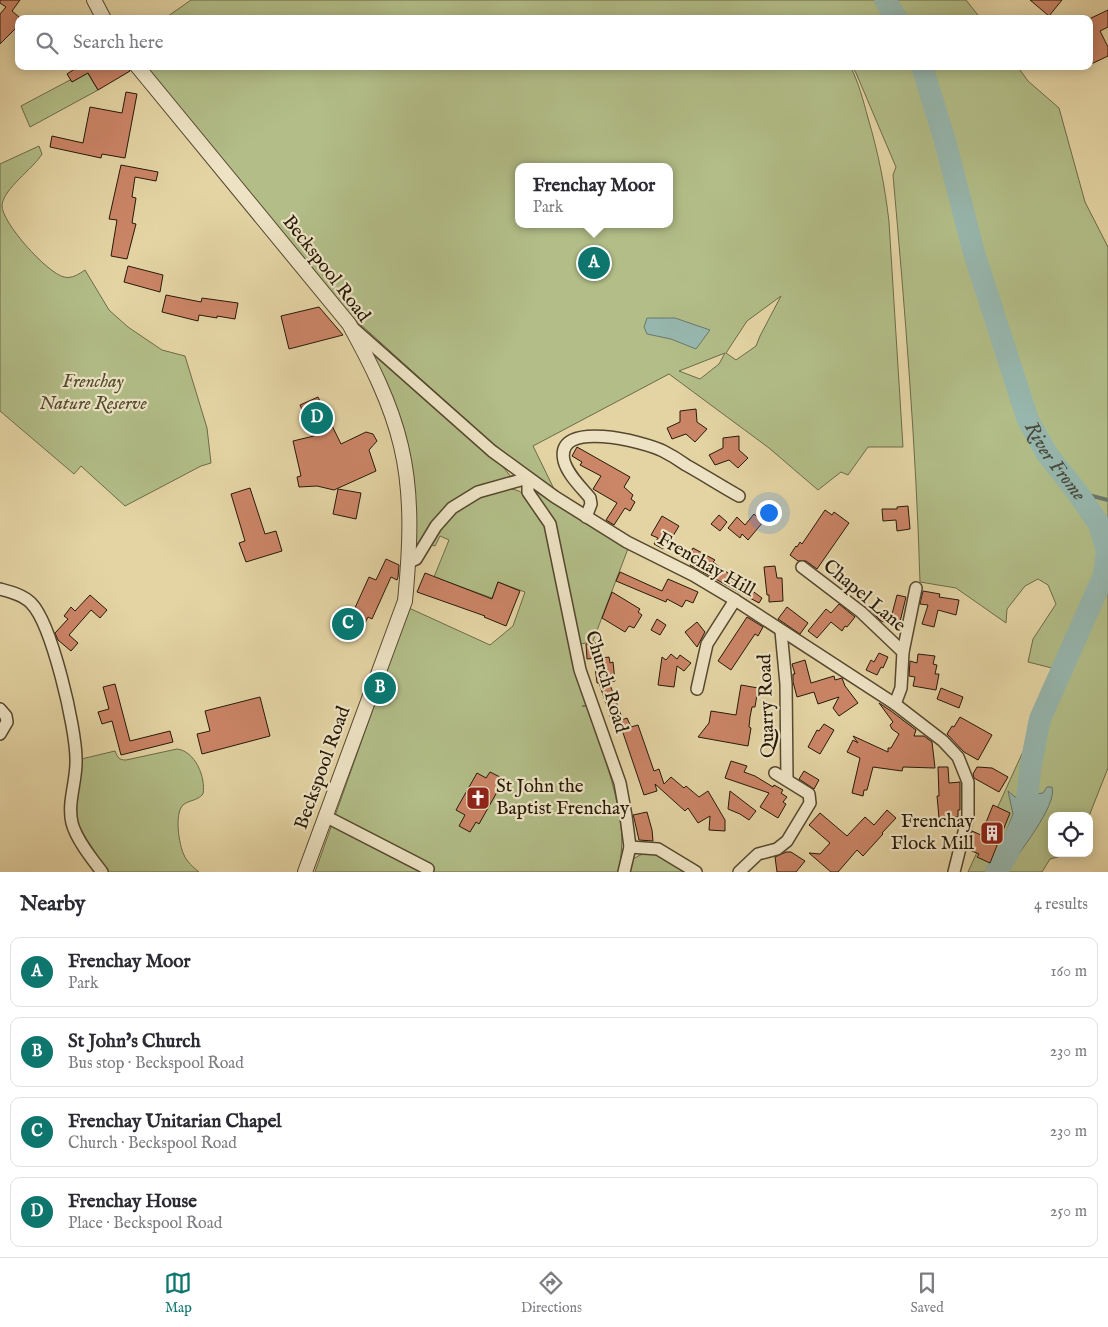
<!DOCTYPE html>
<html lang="en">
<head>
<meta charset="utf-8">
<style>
	body { margin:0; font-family:"IM FELL English",serif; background:#f2f2f3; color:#2b2b33 }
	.controls { position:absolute; right:15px; bottom:15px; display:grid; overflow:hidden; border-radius:10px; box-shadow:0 2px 12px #0003 }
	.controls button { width:45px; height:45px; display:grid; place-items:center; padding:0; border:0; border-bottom:1px solid #e1e1e2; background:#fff; color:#2b2b33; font:25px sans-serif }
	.you { position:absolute; left:768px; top:512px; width:18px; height:18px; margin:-12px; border:4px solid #fff; border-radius:50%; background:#1a73e8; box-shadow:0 0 0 8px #1a73e833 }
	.badge { display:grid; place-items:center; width:32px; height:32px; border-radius:50%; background:#0f766e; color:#fff; font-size:16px; font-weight:700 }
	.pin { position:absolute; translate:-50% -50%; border:2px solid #fff; box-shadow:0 1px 5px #0006 }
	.popup { position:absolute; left:515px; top:163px; width:158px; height:65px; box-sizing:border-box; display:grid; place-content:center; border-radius:10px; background:#fff; filter:drop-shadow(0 1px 4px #0005); font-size:16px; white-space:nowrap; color:#7c7c81 }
	.popup b { font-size:19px; color:#2b2b33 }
	.popup::after { content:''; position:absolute; left:50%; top:100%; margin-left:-10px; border:10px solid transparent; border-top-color:#fff }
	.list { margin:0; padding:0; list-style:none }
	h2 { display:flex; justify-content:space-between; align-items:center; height:65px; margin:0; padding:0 20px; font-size:21px }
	h2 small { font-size:16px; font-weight:400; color:#7c7c81 }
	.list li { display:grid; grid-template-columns:32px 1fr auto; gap:15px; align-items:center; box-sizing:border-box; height:70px; margin:0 10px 10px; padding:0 10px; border:1px solid #e1e1e2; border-radius:10px }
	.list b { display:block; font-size:19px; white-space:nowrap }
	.list p { margin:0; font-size:16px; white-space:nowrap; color:#7c7c81 }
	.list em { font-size:16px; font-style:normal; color:#7c7c81 }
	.icon { flex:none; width:28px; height:28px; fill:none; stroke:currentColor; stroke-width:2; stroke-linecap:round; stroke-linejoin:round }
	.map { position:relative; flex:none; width:1108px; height:872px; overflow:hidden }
	.search { position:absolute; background:#fff; box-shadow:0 2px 12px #0003; left:15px; right:15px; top:15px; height:55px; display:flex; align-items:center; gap:12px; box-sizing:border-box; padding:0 18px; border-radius:10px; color:#7c7c81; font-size:19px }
	.sheet { height:385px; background:#fff }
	nav { display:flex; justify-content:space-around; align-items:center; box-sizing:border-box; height:70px; border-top:1px solid #e1e1e2; background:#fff; font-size:14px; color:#7c7c81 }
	nav a { display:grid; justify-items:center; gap:2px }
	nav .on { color:#0f766e }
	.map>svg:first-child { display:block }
</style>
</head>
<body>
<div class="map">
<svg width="1108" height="872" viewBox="0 0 1108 872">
	<rect width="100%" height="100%" fill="#e4d4a4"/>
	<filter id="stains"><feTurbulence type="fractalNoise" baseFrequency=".004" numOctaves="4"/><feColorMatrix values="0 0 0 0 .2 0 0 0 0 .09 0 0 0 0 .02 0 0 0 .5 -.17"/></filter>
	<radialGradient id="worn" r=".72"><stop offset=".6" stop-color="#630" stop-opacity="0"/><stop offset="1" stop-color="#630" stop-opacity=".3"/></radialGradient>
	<g fill="#b2bd87" stroke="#6c6b48" fill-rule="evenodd">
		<polygon points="191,0 966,0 981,19 164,19"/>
		<path d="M146 66H850C859 83 863 100 868 118 878 152 885 186 889 222L903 447H868L848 475 841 472 818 490 769 448 669 374 533 446 556 493 514 463 349 314ZM519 167H669V224H519ZM781 296 760 336 756 346 736 360 726 353 747 321ZM725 353 719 364 700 379 679 371Z"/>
		<path d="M852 66H1017L1028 81 1059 108 1085 202 1108 247V768L1089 816H1052V853H1073L1050 859 1042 872H968L1026 745 1052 668 1028 662 1033 639 1056 604 1048 585 1038 579 1025 586 1007 609 1006 623 956 588 920 582C916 446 905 310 893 175L896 167 856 73Z"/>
		<polygon points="87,72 98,90 30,127 21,106 70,80 72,82"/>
		<path d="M39 146 42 154C33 169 4 188 2 205 1 222 47 273 64 277 72 279 79 274 85 270L109 310 128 327 162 350 185 356 207 428 211 463 201 466 125 506 81 466 74 474 0 411V164Z"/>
		<path d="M376 353 504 468 511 477 508 481 475 489 419 547 415 545C414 512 415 478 408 446 402 414 386 385 372 357Z"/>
		<path d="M512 489 519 491 526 496 546 529 587 706H582H587C600 745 616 785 621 826 623 841 621 857 619 872H315L409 608 490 645 513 626 525 592 498 582 492 598 434 577 449 540 440 536 435 546 428 544 454 511 479 496Z"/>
		<polygon points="536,492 581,520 629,546 593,641 578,645 557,535 534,495"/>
		<path d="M177 749C195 751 206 777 203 794 197 801 189 800 183 805 174 814 179 845 184 855 187 862 193 867 199 872H102L75 831 77 760 115 751C118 758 119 760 126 760Z"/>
		<polygon points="650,853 664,858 686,872 630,872 633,859 640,855"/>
	</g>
	<g fill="#97b7ae" stroke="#6a786c">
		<polygon points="647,318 675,318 710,330 696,349 671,339 647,334 644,327"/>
		<path d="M1047 787H1052C1058 805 1017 855 1006 872H986L993 865 1013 814 1008 791 1015 797 1043 793Z"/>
	</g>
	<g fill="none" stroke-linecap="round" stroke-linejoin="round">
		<polyline stroke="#6a786c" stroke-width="4" points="1077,492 1108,500"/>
		<g stroke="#97b7ae" stroke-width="22">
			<polyline points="885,0 897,19"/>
			<path id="s1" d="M922 66 945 141 974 253 1028 420 1047 454 1077 492 1099 524 1107 551 1104 575 1040 719 1031 764 1025 816 1007 855 996 872"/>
		</g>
	</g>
	<g fill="#cb8567" stroke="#261908">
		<polygon points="0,0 20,0 12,11 19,17 19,25 0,44 0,14 6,7 0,3"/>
		<polygon points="1030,0 1062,0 1049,16"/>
		<polygon points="1108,10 1108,27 1100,31 1108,47 1108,56 1089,65 1089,19"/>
		<polygon points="79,66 128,66 130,71 98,90 88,73 72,82 67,74"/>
		<polygon points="126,92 137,94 125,158 102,154 101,158 50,147 52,136 83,143 90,107 122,113"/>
		<polygon points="121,165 158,172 156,181 135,177 132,197 136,198 132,223 136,224 127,259 111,256 117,220 109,219"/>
		<polygon points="128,266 163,275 160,292 124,282"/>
		<polygon points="166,295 201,302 202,298 238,303 235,319 217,316 217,318 199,315 198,321 162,312"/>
		<polygon points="319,307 343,335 289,349 281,316"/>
		<polygon points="318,397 341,444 366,432 373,434 377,441 369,450 376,471 334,490 317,486 299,487 297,477 301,476 293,441 314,436 300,405"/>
		<polygon points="696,409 697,422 707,429 695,442 686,434 672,439 667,428 680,422 680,411"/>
		<polygon points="739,436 739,450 748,458 738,468 729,460 715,465 709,455 723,448 723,438"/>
		<polygon points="577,447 630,477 624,487 633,495 631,499 635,502 630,511 625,508 614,525 606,520 617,503 593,489 601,476 580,465 582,462 572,456"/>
		<polygon points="250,488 265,534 276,531 282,551 246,562 239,543 245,541 231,494"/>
		<polygon points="338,489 361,493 356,519 333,514"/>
		<polygon points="908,506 910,529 897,531 896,520 883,521 882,509 897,509 897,507"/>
		<polygon points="825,510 832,515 834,512 849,523 817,569 806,561 798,561 790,555 796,546 797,547 800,542 802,544"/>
		<polygon points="754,514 763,522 748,540 742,534 740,538 728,528 737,517 745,525"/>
		<polygon points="719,515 727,522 720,531 711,524"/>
		<polygon points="662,516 679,526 673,536 671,535 663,549 654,544 658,538 651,535"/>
		<polygon points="693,548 715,560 713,562 762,598 759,603 690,565 693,560 688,557"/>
		<polygon points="386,559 399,565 398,577 397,580 391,577 372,619 368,617 364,625 362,624 352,639 334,630 342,613 346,615 349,608 354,610 369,577 376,580"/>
		<polygon points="775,566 777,578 782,578 783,601 769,602 769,595 767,595 764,567"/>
		<polygon points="620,572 662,591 668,579 698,592 693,603 686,600 682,607 667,599 666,602 616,581"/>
		<polygon points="425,573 492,599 498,582 520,591 506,626 484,617 485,616 417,592"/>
		<polygon points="923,591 940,594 939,597 959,600 956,615 938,610 934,627 922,624 928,605 920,604"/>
		<polygon points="612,592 640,609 638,612 642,615 634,628 629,626 625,632 602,618"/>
		<polygon points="90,595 107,610 100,618 91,610 69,635 78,643 71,651 58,640 55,633 68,619 64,616 71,607 75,611"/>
		<polygon points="897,595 906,597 899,626 881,621 869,609 892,614"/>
		<polygon points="839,604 855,617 847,627 845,626 842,631 831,622 817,638 808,631 826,609 831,613"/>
		<polygon points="787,607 808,623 800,634 778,619"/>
		<polygon points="747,617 763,627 758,636 755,634 731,670 718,661"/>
		<polygon points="657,619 666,625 660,635 651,630"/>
		<polygon points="697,622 705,632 697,647 685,632"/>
		<polygon points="595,642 598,658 587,659 586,644"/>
		<polygon points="879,653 888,657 883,668 881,667 877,675 866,670 871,660 874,662"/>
		<polygon points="671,654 677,659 680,655 691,663 684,671 677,666 674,687 658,685 662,657 666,660"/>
		<polygon points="918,654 935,656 933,664 937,665 935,674 939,674 936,690 913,686 915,677 909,676 910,661 917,663"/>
		<polygon points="609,657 610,663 613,662 615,681 609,682 621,715 611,719 599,683 597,683 594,659"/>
		<polygon points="805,660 811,683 834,676 835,680 842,678 845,686 858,703 839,716 833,708 839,697 818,704 814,692 797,697 793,682 793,674 795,674 792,664"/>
		<polygon points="115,684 130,741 170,731 173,742 121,755 112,721 102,724 98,712 109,709 103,687"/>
		<polygon points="741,685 758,688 755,707 752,707 750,717 749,727 751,728 748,746 698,737 709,723 711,711 736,715"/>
		<polygon points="941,688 963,697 959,708 937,699"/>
		<polygon points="260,697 270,736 202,754 197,734 210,731 205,711"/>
		<polygon points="879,703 891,711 916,730 914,736 924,736 932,742 935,768 903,767 902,771 873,767 867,790 864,790 863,796 852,793 860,758 847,752 853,740 858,743 853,736 888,752 888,748 891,748 899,734 892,729 890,725 893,722"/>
		<polygon points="960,717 992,735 978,760 964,752 947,734 952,726 954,727"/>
		<polygon points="627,718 631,727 638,725 654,771 659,769 664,784 671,777 684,788 686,786 699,797 708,791 725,820 725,831 709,830 710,816 698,823 688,808 685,811 655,784 657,791 644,795 619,721"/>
		<polygon points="824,724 834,730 820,754 808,747 817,730 819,731"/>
		<polygon points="731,761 747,766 744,772 755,776 773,787 774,785 783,790 781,793 787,797 783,802 786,804 778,818 760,807 769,793 725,778"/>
		<polygon points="938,767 948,767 949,783 960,782 960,810 958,810 958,817 939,818 937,796 939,796"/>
		<polygon points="977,767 992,768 1008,777 999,792 974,778 973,774"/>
		<polygon points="804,771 819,780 814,789 799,779"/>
		<polygon points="490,772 500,777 497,783 501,785 479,824 476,822 470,832 459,826 465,815 456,810 477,773 486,778"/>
		<polygon points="730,791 756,811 749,820 740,814 728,809"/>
		<polygon points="993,805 1010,813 990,863 977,857 979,854 967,849 972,831 981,835"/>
		<polygon points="887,810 896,818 882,833 883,834 863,856 857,850 838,872 831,872 809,853 820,854 830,843 809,825 820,813 847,836 865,817 874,825"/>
		<polygon points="647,812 652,830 653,841 639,840 634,818 633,815"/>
		<polygon points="786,852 791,852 805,861 796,872 777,872 775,857"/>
	</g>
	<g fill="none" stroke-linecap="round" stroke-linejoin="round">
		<g stroke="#56482f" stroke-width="14">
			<g id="minor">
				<polyline points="352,327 492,451 555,497 627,542 693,575 735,600 895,704 943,741 958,757 968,782 968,816 954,872"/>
				<polyline points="528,478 528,492 550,524 580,670 620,783 626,816 630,847 624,872"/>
				<path d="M586 517 591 504 590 498C581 487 568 475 564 461 554 418 645 442 663 451 671 455 679 460 686 465 704 475 721 486 739 496"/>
				<polyline points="409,562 416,559 436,526 452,508 478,492 528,478"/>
				<polyline points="802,567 861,612 903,652"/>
				<path d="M0 589C11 592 23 595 31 603 52 624 76 728 76 759 77 781 67 802 72 823 76 839 92 859 102 872"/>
				<polyline points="781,631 786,684 787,780"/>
				<polyline points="697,689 707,644 735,600"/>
				<polyline points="895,704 901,688 903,652 916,588"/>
				<polyline points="0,709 6,716 7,722 0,734"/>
				<polyline points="325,816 428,869"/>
				<polyline points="630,847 658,849 696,872"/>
				<polyline points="739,872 758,854 777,849 787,841 810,803 809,794 775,773"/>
			</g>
		</g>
		<g stroke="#56482f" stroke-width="16">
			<g id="tertiary">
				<polyline points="94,0 104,19"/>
				<path d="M137 66 349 324C370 362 391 403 401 446 413 496 410 549 405 601L305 872"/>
			</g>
		</g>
		<use href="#minor" stroke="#ede3c4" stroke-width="11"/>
		<use href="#tertiary" stroke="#ede3c4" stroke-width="14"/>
	</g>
	<defs>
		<g id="church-square" transform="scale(1.25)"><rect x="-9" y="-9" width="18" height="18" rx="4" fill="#8f2418" stroke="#ede3c4"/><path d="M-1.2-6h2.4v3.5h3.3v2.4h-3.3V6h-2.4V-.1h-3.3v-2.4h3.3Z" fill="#fff"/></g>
		<g id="building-square" transform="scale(1.25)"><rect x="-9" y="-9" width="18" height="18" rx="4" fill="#8f2418" stroke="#ede3c4"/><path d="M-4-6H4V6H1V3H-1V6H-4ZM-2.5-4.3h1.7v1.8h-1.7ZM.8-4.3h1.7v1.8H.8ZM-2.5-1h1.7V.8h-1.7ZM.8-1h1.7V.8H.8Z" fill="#fff"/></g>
	</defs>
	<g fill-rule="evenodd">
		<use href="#church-square" x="478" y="798"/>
		<use href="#building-square" x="992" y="833"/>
	</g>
	<g text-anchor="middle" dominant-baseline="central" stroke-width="4.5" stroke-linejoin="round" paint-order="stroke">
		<g font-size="19" fill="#261908" stroke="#ede3c4">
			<text transform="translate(326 269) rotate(52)">Beckspool Road</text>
			<text transform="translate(706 565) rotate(30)">Frenchay Hill</text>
			<text transform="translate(864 596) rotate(40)">Chapel Lane</text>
			<text transform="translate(606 682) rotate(73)">Church Road</text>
			<text transform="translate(767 706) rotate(-92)">Quarry Road</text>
			<text transform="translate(323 768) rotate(-70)">Beckspool Road</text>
		</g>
		<g font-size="19" font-style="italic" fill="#504a2e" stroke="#ede3c4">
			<text x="93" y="382">Frenchay<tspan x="93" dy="22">Nature Reserve</tspan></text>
		</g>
		<g font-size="19" fill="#261908" stroke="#ede3c4" text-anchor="start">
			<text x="496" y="787">St John the<tspan x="496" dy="22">Baptist Frenchay</tspan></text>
			<text x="974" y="822" text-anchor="end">Frenchay<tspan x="974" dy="22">Flock Mill</tspan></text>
		</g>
		<g font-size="20" font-style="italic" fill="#48483a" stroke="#ede3c4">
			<text stroke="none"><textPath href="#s1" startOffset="419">River Frome</textPath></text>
		</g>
	</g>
	<rect width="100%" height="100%" filter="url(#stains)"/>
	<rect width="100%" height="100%" fill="url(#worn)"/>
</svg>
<div class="controls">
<button><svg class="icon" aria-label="locate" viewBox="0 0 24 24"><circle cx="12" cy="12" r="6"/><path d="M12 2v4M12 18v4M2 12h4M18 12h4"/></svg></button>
</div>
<div class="you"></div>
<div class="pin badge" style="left:594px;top:263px">A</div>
<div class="popup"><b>Frenchay Moor</b>Park</div>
<div class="pin badge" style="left:380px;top:688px">B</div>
<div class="pin badge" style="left:348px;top:624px">C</div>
<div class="pin badge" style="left:317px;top:418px">D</div>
<div class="search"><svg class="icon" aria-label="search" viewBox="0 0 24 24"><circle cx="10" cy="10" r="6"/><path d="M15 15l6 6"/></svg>Search here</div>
</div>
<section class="sheet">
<h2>Nearby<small>4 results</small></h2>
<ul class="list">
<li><span class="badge">A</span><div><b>Frenchay Moor</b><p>Park</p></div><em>160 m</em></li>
<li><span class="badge">B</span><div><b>St John's Church</b><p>Bus stop · Beckspool Road</p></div><em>230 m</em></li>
<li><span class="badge">C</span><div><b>Frenchay Unitarian Chapel</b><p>Church · Beckspool Road</p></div><em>230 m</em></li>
<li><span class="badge">D</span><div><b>Frenchay House</b><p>Place · Beckspool Road</p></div><em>250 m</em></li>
</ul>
</section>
<nav>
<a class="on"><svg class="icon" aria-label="map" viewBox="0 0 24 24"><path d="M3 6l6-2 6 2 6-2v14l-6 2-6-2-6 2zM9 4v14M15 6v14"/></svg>Map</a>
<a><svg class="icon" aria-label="directions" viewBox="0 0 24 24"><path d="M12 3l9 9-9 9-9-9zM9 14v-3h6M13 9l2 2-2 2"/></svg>Directions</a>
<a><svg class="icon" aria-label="saved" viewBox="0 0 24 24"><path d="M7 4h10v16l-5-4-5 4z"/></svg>Saved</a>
</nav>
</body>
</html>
